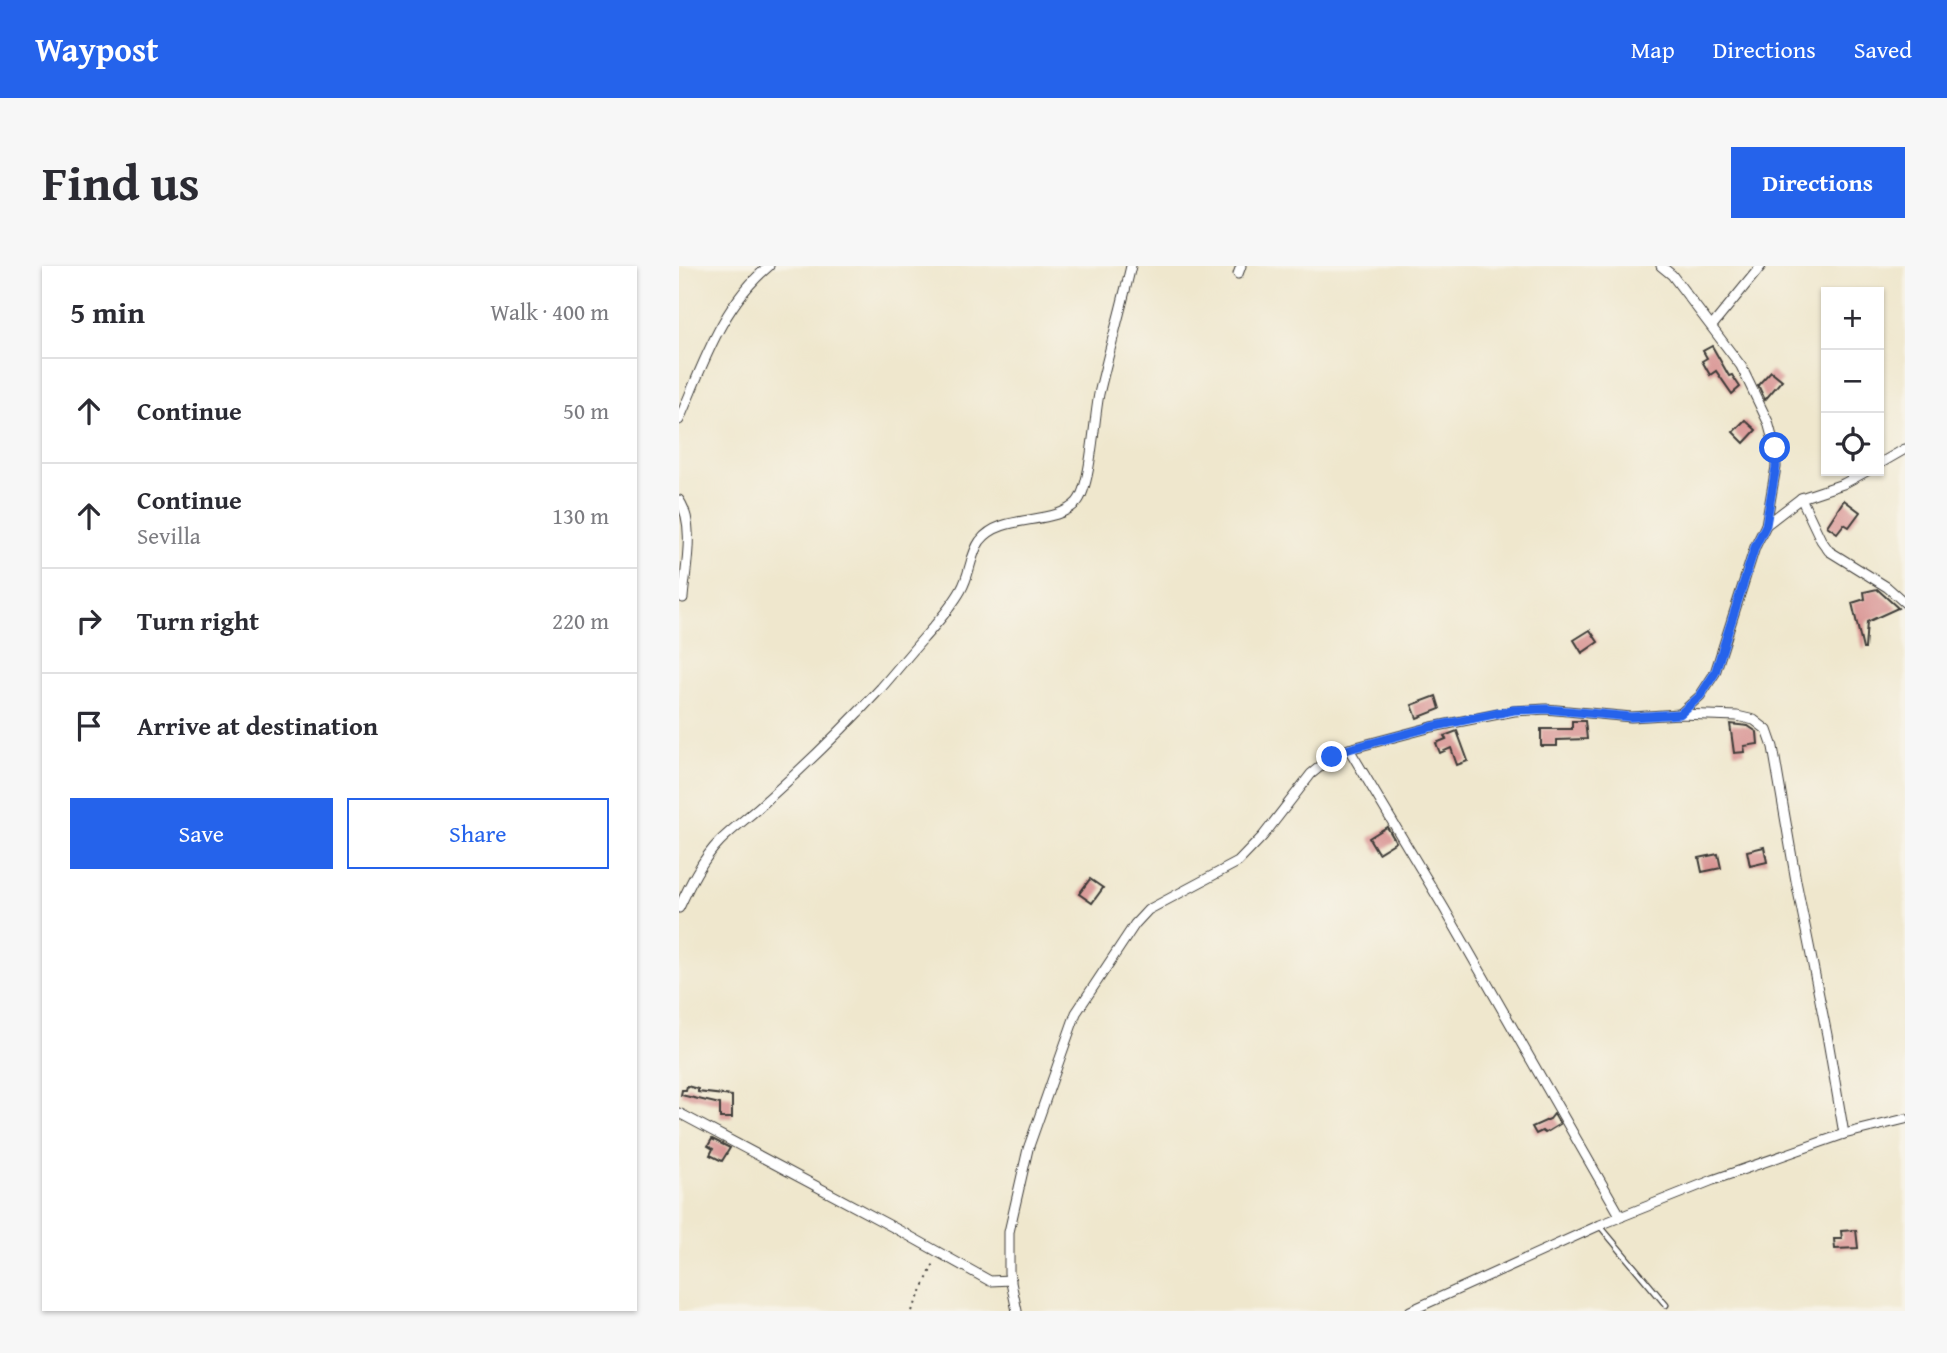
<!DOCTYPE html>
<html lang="en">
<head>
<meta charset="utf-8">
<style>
	body { margin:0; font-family:"Gentium Book Plus",serif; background:#f7f7f7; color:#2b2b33 }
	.controls { position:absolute; right:21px; top:21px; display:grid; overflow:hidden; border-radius:0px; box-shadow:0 2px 5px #0004 }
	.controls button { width:63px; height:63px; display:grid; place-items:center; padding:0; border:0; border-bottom:2px solid #e1e1e2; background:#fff; color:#2b2b33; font:35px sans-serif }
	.stop { position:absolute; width:21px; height:21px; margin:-16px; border:5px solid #2563eb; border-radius:50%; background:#fff }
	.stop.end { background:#2563eb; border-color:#fff; box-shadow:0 2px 7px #0008 }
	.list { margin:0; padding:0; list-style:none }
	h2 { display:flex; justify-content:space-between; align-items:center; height:91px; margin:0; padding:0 28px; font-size:30px }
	h2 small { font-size:23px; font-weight:400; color:#7c7c81 }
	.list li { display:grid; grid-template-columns:46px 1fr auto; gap:21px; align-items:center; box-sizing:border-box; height:105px; padding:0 28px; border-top:2px solid #e1e1e2 }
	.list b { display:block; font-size:26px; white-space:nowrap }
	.list p { margin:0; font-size:23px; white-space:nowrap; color:#7c7c81 }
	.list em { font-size:23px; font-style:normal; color:#7c7c81 }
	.actions { display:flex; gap:14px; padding:21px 28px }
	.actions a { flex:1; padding:16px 0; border:2px solid #2563eb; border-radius:0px; text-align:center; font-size:24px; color:#2563eb }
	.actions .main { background:#2563eb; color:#fff }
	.icon { flex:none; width:38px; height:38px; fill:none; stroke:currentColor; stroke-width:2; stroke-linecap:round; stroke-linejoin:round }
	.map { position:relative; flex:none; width:1226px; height:1045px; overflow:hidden; border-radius:0px }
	header { display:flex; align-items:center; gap:42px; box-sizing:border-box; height:98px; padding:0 35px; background:#2563eb; color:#fff }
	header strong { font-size:33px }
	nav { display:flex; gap:38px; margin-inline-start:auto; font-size:24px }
	.intro { display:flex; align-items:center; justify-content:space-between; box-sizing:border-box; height:168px; padding:0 42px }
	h1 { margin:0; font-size:49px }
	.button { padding:18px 32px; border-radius:0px; background:#2563eb; color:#fff; font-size:24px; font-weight:700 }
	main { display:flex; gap:42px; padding:0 42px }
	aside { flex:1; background:#fff; border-radius:0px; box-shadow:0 2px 5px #0004 }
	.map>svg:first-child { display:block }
</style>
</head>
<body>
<header>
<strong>Waypost</strong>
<nav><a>Map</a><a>Directions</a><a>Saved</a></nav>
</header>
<div class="intro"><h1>Find us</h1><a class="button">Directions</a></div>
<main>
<aside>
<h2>5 min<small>Walk · 400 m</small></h2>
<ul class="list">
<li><svg class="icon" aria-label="ahead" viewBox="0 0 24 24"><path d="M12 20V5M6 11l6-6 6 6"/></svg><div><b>Continue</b></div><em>50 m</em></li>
<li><svg class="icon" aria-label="ahead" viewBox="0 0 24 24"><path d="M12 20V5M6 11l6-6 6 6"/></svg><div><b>Continue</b><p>Sevilla</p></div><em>130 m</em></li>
<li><svg class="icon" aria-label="right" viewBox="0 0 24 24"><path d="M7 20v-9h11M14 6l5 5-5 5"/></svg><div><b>Turn right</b></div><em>220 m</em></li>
<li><svg class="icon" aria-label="arrive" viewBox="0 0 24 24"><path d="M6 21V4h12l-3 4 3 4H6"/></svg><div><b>Arrive at destination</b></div></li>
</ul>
<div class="actions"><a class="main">Save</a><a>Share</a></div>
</aside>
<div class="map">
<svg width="1226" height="1045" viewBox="0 0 1226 1045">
	<rect width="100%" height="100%" fill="#f7f3e8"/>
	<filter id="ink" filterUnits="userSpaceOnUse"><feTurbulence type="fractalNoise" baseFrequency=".0143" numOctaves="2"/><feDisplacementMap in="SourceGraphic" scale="14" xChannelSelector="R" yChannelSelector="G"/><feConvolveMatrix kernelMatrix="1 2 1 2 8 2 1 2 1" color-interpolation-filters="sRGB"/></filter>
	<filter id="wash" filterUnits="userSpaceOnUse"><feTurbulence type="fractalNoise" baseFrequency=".00686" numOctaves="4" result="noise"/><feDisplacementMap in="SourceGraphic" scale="28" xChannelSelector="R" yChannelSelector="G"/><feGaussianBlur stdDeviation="1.57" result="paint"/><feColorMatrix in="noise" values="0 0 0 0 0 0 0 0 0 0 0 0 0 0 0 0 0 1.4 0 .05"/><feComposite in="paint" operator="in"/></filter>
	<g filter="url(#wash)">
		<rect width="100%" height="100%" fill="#efe7cd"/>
		<g id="blocks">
			<g fill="#d99594">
				<polygon points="1033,80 1050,110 1053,109 1061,121 1053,128 1037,105 1031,109 1023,95 1028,92 1024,85"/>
				<polygon points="1092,105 1103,114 1086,134 1079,119"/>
				<polygon points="1066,154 1077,164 1065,177 1054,166"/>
				<polygon points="1165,234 1181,246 1170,261 1165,258 1158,267 1148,260"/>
				<polygon points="1198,323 1219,342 1188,356 1186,383 1184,383 1173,337 1186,333 1185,326"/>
				<polygon points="911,364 919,376 903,387 895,374"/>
				<polygon points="757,430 761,443 738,452 733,439"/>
				<polygon points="893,455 906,455 908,473 878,474 878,480 862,480 862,463 893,463"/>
				<polygon points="1051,458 1069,460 1078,466 1079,478 1065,480 1066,486 1055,487"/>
				<polygon points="778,465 789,495 778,499 772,482 761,487 757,477 767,473 765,470"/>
				<polygon points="708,561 717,576 699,587 690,572"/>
				<polygon points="1085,581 1088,596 1071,600 1068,585"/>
				<polygon points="1039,588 1042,602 1023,606 1020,592"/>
				<polygon points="411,613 424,622 413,637 400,628"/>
				<polygon points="8,820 19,823 19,826 53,830 53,852 41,852 41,838 2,829 3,824 7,824"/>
				<polygon points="875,848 881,858 866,867 863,865 857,868 853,861 871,853"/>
				<polygon points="33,873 51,882 43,895 31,889 34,883 29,880"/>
				<polygon points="1177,964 1179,982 1156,983 1155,973 1163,973 1162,965"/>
			</g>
		</g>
	</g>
	<g filter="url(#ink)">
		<use href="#blocks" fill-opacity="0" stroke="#3c3a37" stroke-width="2"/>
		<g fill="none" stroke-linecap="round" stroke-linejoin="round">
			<g stroke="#3c3a37" stroke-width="7">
				<polyline id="service" points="921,960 987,1039"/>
			</g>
			<g stroke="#3c3a37" stroke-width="11">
				<g id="minor">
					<polyline points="982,0 993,9 1062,100 1089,156 1096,182 1097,201 1087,259"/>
					<polyline points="559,8 562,0"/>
					<polyline points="1033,60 1082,0"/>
					<path d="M0 154C24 99 42 40 90 0"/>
					<polyline points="1200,198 1226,183"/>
					<polyline points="1122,232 1142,274 1150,285 1208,321 1226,337"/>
					<path d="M0 234C17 258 6 304 4 332"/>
					<polyline points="1001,448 1021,430 1036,407 1076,281 1087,259 1122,232 1164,218 1188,205"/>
					<polyline points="670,483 765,642 942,951"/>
					<path d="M0 642C10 620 23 593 41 575 56 560 74 548 89 533 128 498 166 461 202 422 216 406 229 390 243 374 257 358 272 342 282 324 291 309 291 289 301 275 323 246 375 261 398 236 412 220 415 153 420 128 430 85 442 43 452 0"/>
					<polyline points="0,847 225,967 311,1015 332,1014"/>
					<polyline points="338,1045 330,1007 330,966 349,883 397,747 456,658 469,644 559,596 584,570 632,508 653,491 670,483 753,461 835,445 867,443 952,451 1001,448 1058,450 1075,454 1088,464 1094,481 1117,615 1148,769 1165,868"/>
					<polyline points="731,1045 921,959 1034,914 1165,868 1226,853"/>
				</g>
			</g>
			<polyline stroke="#3c3a37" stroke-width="2" stroke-dasharray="2 5" stroke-linecap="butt" points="233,1045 255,997"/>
			<use href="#service" stroke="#fff" stroke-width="4.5"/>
			<use href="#minor" stroke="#fff" stroke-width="9"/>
		</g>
	</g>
	<g fill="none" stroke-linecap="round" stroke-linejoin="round" filter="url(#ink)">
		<polyline stroke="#2563eb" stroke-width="9" points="653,491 670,483 752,461 835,444 867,443 952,451 1001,448 1021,430 1036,407 1076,281 1087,259 1097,201 1096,182"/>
	</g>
</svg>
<div class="controls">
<button>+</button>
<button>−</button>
<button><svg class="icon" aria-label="locate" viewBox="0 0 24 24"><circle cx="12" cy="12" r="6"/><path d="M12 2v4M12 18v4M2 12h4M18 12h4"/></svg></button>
</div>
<div class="stop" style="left:1096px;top:182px"></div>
<div class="stop end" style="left:653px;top:491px"></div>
</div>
</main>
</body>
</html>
